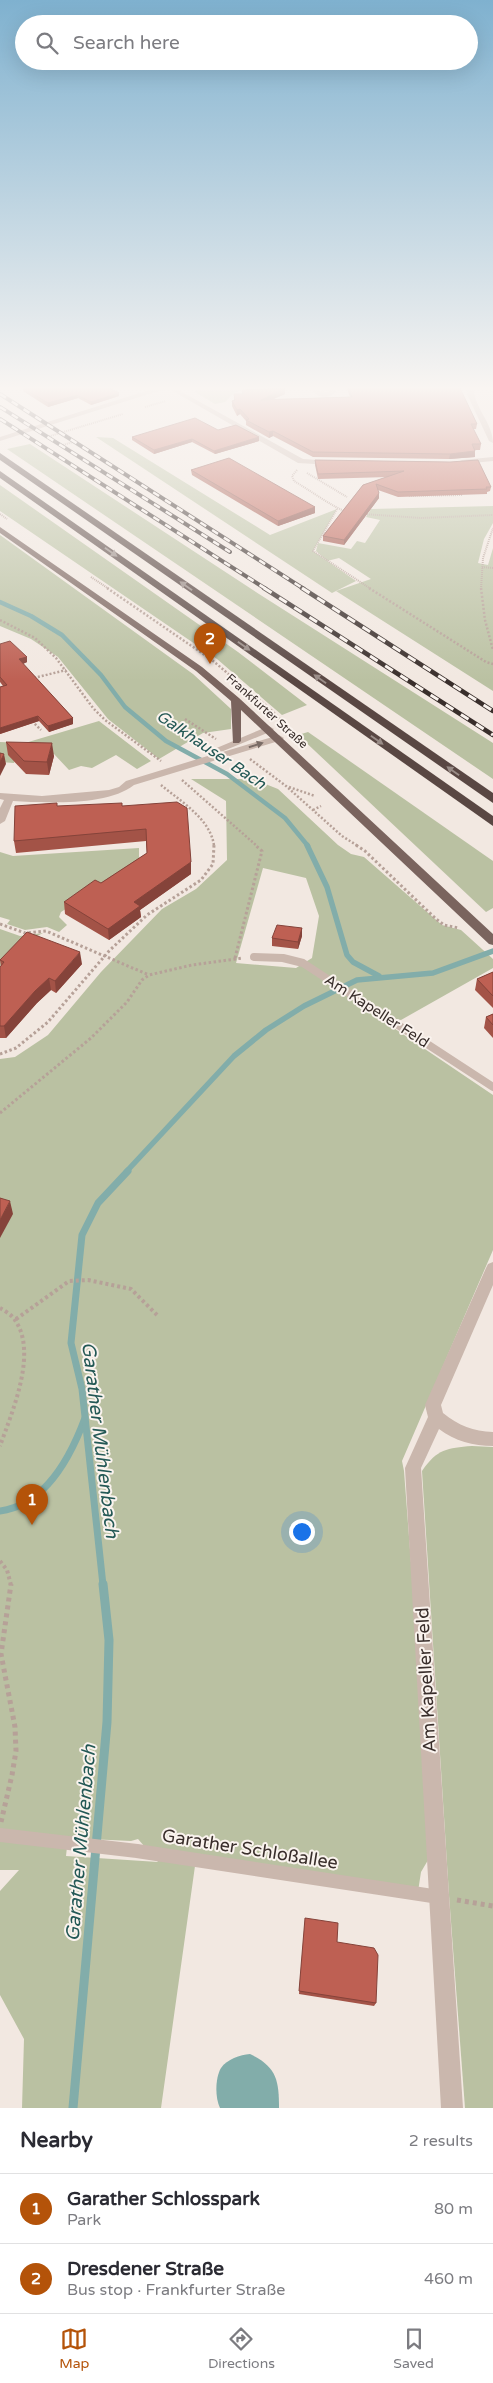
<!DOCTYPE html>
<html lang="en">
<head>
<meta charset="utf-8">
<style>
	body { margin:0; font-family:"Varela Round",sans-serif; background:#f7f7f7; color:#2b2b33 }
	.you { position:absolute; left:301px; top:1531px; width:18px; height:18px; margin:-12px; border:4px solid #fff; border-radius:50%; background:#1a73e8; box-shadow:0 0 0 8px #1a73e833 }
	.badge { display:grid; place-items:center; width:32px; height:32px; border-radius:50%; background:#b45309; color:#fff; font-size:16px; font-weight:700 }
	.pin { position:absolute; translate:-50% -41px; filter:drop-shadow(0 1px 2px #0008) }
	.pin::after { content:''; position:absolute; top:26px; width:18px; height:15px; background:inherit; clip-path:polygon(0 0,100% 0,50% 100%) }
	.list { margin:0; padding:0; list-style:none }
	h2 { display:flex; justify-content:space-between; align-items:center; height:65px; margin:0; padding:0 20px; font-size:21px }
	h2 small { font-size:16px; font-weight:400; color:#7c7c81 }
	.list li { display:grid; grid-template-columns:32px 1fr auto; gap:15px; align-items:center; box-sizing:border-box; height:70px; padding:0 20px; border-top:1px solid #e1e1e2 }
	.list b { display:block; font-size:19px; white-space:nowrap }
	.list p { margin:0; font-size:16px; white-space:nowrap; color:#7c7c81 }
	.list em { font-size:16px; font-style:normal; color:#7c7c81 }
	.icon { flex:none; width:28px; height:28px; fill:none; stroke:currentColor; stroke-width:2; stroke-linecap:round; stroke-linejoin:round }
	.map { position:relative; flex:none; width:493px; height:2108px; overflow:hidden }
	.search { position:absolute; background:#fff; box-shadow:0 5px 20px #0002; left:15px; right:15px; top:15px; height:55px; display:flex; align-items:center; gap:12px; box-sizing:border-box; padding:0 18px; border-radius:28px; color:#7c7c81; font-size:19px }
	.sheet { height:205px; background:#fff }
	nav { display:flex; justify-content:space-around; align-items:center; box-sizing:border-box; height:70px; border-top:1px solid #e1e1e2; background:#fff; font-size:14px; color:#7c7c81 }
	nav a { display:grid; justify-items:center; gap:2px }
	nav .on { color:#b45309 }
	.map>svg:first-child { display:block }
</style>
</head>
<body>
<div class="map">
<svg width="493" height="2108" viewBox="0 0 493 2108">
	<rect width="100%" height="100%" fill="#f2e8e1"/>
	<g fill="#bac1a2" fill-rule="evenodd">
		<polygon points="199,386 251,386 234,393 225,402 215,404 195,392"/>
		<polygon points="96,437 113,438 270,535 337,509 313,551 356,581 332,593"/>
		<polygon points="30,444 259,594 493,743 493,779 7,449"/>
		<polygon points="0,485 238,652 307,705 282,715 217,659 0,511"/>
		<polygon points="493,506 493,523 484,539 478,563 488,565 493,548 493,691 336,591 371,579 339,558 327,561 316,551 318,543 351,549 357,541 365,543 380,520 366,517 371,509"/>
		<polygon points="0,535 193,674 231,709 231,729 203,733 159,759 108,719 58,657 31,639 0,626"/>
		<polygon points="99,721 151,761 137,769 116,755 92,768 81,766 69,770 54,754 17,753 14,763 0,762 0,742 25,743"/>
		<polygon points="308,732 493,861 493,908 486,912 298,735"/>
		<path d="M191 779H253L278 789 338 845 351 854 364 857 442 925 461 930 493 959V968L401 1020 373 1014 493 1095V1250L402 1461 404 1471 432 1838 431 1855 421 1872 417 1898 195 1866 161 2108H22L24 2039 0 1995V1891L19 1870H0V1059L15 1057 48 1035 101 972 162 909 196 889 227 860 226 801ZM263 868 306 878 319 916 312 958 296 968 236 963ZM68 1838 131 1841 138 1839 158 1862 66 1856Z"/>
		<polygon points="139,848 139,863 61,912 59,917 67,925 59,932 47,927 25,930 7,924 10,920 0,917 0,852 13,856"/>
		<polygon points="0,929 20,936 43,933 24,943 0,966"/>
		<path d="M472 1446 493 1447V2108H465L449 1895 422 1471C437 1449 447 1448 472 1446Z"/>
	</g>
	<path fill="#82adaa" d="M250 2054C276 2067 279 2079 279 2108H220C215 2098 215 2078 221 2068 227 2059 240 2055 250 2054Z"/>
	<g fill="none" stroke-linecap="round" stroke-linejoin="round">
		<polyline stroke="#82adaa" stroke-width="4.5" points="0,602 31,616 62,635 101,675 125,707 166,741 227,774 285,818 308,846"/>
		<g stroke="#82adaa" stroke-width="5.5">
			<polyline points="307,845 327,887 347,955 353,962 379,976"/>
			<polyline points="126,1172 234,1056 266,1030 304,1006 357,980 433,973 493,951"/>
		</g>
		<g stroke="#82adaa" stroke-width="7">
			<path d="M0 1511C46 1505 71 1456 85 1418"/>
			<polyline points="103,1585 82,1389 71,1343 82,1235 98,1203 128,1171"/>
		</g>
		<polyline stroke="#82adaa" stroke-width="9" points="73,2108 107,1722 109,1640 103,1584"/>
		<g stroke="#b6a198" stroke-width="2" stroke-dasharray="1 1" stroke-linecap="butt">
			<polyline points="489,386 493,393"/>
			<polyline points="110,390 124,386"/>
			<polyline points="145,407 166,401"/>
			<polyline points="47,437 123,414"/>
			<polyline points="63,445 73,442"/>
			<path d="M297 470 292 476 294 481C308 489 334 508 347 512"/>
			<polyline points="307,473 347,497"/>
			<polyline points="409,496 462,495 461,491"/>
			<polyline points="337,509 313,551 371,589"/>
			<polyline points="0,514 7,519"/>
			<polyline points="363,514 421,518 493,515"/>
			<polyline points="482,567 493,568"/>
			<polyline points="91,577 109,589"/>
			<polyline points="481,589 483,558 493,528"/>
		</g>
		<g stroke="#b6a198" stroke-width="2.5" stroke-dasharray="2 2" stroke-linecap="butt">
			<polyline points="107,588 212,660 271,710 302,742"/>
			<polyline points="369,588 486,662 493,664"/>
			<polyline points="481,588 485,620 493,650"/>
			<polyline points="0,620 35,638 56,658 93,708 105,720 161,761"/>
			<polyline points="34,678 66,670"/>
			<polyline points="185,719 216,739"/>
			<polyline points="32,721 41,730"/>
			<polyline points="250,759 286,786 342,836 358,846"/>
			<polyline points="182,780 257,846"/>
			<path d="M161 785C180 801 211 819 214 846"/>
			<polyline points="289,787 315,796"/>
			<polyline points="313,810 321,806"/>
		</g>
		<g stroke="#b6a198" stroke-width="3" stroke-dasharray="2.5 2.5" stroke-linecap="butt">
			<polyline points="356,845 365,851 436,919 444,925 459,928"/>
			<polyline points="0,924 25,933 46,931 149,975"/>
			<polyline points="235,958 262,851 255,845"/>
			<polyline points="0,1054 16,1048 48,1022 109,951 147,915 201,880 213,864 214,845"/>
			<polyline points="0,1113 91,1038 127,1002 142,980 149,975 192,965 243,958"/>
		</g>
		<g stroke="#b6a198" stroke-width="4" stroke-dasharray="3 3" stroke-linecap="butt">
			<path d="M0 1308C5 1311 12 1315 15 1320 38 1353 12 1412 0 1446"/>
			<polyline points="16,1319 69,1281 88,1280 131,1289 157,1315"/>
			<polyline points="0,1561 7,1570 11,1585"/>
		</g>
		<g stroke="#b6a198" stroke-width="5" stroke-dasharray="4 4" stroke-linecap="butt">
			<polyline points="1,1822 12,1775 16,1751 15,1727 1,1654 11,1584"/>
			<polyline points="457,1900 493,1906"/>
		</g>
		<polyline stroke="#cab7ad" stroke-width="8" points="254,957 283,958 303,963 493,1087"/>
		<polyline stroke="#cab7ad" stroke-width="14" points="0,1835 137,1851 439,1897"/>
		<g fill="#cab7ad" fill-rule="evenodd">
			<polygon points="164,386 171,386 303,459 332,461 336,463 332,465 298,463"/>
			<path d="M319 386 332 388 336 392C329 399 318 398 312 391ZM320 390 328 391 329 392 319 391Z"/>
			<path d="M468 386H474C472 406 493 422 493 443L489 441 467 394Z"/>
			<polygon points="493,457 493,461 462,464 458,462 462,460"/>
			<path d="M269 726 274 729 272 731 216 754 279 735 284 738 282 740 134 785C108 806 46 803 13 801L5 821 0 824V808L4 800 0 799V793L42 796 109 790 119 787 126 781 214 754 207 752Z"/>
			<path d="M493 1262V1285L441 1405 443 1413C459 1426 473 1431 493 1432V1446C473 1446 455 1441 439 1429L421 1468 463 2108H441L405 1468 428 1417 425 1405 486 1268 488 1264Z"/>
		</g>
		<polygon fill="#cab7ad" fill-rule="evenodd" points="169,386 182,386 152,393 0,441 0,437 149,390"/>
		<polygon fill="#7a645e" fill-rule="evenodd" points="0,527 202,667 239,698 493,934 493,945 489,944 241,710 241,741 239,743 233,743 231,701 196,671 0,533"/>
		<g fill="#594743" fill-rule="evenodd">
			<polygon points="0,453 493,793 493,803 0,460"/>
			<polygon points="0,471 493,816 493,826 0,478"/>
		</g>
		<g stroke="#392e2b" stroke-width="4">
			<g id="rail-far1">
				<polyline points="0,394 304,589"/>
				<polyline points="0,407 230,552"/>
				<polyline points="0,419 266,589"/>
			</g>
		</g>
		<g stroke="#392e2b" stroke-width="4.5">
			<g id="rail">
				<polyline points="264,588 493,735"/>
				<polyline points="302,588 493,711"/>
			</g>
		</g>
		<use href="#rail-far1" stroke="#faf3ee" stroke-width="2.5" stroke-dasharray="7" stroke-linecap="butt"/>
		<use href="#rail" stroke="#faf3ee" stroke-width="3" stroke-dasharray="9" stroke-linecap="butt"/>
	</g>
	<g fill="#a35347">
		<polygon points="21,386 122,386 111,389 119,393 119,396 91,405 78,398 48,407 23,391 23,388 25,388"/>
		<polygon points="346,386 459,386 477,424 476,429 473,429 481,444 480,450 475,450 475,457 449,459 313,457 273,436 269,438 246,425 246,421 240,414 237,416 232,406 232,401 234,400 234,394 242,394 242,390 285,394 273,399 350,397"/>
		<polygon points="218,430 259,441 215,454 192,442 154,454 132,440 132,437"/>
		<polygon points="315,460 450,462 491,487 490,491 487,492 487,494 398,497 378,490 379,493 379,498 344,545 323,541 323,536 363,485 389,477 318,479 315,465"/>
		<polygon points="191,470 315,507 315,513 278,526 192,475"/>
		<polygon points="0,644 27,657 27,662 23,664 73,718 73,724 49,732 39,721 0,734 0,687 3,686 0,682"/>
		<polygon points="6,742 54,756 49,775 26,774 8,755"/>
		<polygon points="57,806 122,806 191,862 191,874 140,910 141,917 109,940 65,914 64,902 101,883 147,853 146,841 16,853 14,841"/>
		<polygon points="302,928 302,936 298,949 272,946 272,938"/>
		<polygon points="0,960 82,964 56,993 51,990 37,1003 6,1038 0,1038 0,967 1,966"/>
		<polygon points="493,972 493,1008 475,990 477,979"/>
		<polygon points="493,1014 493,1038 484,1028 486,1017"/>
		<polygon points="305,1922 376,2003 374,2006 299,1994"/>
	</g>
	<g fill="#85433a">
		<polygon points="111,386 122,386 107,390 107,387"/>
		<polygon points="285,388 285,394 261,405 261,400"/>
		<polygon points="119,393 119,396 91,405 91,402"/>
		<polygon points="77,395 78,398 48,407 48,403"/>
		<polygon points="240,409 240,414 237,416 237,410"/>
		<polygon points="273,431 273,436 269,438 269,432"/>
		<polygon points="259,437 259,441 215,454 214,451"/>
		<polygon points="192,439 192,442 154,454 154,450"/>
		<polygon points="475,451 475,457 449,459 450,454"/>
		<polygon points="379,493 379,498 344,545 344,540"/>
		<polygon points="315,507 315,513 278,526 278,521"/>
		<polygon points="27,657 27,662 20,665 19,659"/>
		<polygon points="38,716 39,721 0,734 0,728"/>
		<polygon points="73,718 73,724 49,732 48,726"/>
		<polygon points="52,743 54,756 49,775 47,762"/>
		<polygon points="4,754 6,764 0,776 0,762"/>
		<polygon points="191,862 191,874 140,910 141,917 109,940 108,929 134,902"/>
		<polygon points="302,928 302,936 298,949 298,942"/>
		<polygon points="80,952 82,964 56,993 55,981"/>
		<polygon points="49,978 51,990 37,1003 6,1038 4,1026 35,991"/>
		<polygon points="10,1201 13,1214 0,1238 0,1220"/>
	</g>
	<g fill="#be6053" stroke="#85433a">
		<polygon points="26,386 111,386 107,387 119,393 91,402 77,395 48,403 23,388 28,387"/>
		<polygon points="348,386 459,386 477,424 471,424 481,444 472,444 475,451 450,454 313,452 273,431 269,432 246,420 249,419 240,409 237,410 232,401 235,400 234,394 243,394 242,390 285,388 261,400 352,397"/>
		<polygon points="195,418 218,430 236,425 259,437 214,451 192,439 154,450 132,437"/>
		<polygon points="229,458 315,507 278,521 191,470"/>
		<polygon points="315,460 450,462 478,460 491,487 486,487 487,489 398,492 376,484 379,493 344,540 323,536 363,485 404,471 318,474"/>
		<polygon points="10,641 27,657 19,659 73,718 48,726 38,716 0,728 0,687 7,685 0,677 0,644"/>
		<polygon points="6,742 52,743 47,762 24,761"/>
		<polygon points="0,753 4,754 0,762"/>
		<polygon points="177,802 187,808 191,862 134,902 140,906 108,929 64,902 95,880 101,883 147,853 146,829 14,841 15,806 57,803 57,806 122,803 122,806"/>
		<polygon points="277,925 302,928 298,942 272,938"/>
		<polygon points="27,932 80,952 55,981 49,978 35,991 4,1026 0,1026 0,967 4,962 0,960"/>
		<polygon points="493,972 493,996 477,979"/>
		<polygon points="493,1014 493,1025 486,1017"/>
		<polygon points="0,1198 10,1201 0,1220"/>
		<polygon points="305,1918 338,1923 337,1942 374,1948 378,1955 376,2003 299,1991"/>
	</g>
	<defs><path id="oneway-solid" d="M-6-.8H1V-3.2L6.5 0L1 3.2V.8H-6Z" transform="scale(1.25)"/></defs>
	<g fill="#998c87">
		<use href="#oneway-solid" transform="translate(111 552) rotate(35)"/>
		<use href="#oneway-solid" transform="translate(186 586) rotate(-145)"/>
		<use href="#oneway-solid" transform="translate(244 646) rotate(35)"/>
		<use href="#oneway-solid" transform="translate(320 679) rotate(-145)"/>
		<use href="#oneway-solid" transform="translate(377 740) rotate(35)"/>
		<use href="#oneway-solid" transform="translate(453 771) rotate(-145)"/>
	</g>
	<use fill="#7a6c66" href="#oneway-solid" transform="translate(256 745) rotate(-17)"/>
	<linearGradient id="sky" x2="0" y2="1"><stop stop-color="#7fb1cf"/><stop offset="0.57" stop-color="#f9f5f2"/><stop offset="1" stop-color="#f9f5f2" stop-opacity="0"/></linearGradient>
	<rect width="493" height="681" fill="url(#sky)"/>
	<g text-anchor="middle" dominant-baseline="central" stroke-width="4" stroke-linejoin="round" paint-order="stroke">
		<g font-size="12" fill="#392e2b" stroke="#faf3ee">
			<text transform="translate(267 711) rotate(42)">Frankfurter Straße</text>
		</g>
		<g font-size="15" fill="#392e2b" stroke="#faf3ee">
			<text transform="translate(377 1011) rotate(33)">Am Kapeller Feld</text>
		</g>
		<g font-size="16" font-style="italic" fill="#235855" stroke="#faf3ee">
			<text transform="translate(211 750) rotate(34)">Galkhauser Bach</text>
		</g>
		<g font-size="18" fill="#392e2b" stroke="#faf3ee">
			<text transform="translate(426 1680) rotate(-93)">Am Kapeller Feld</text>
			<text transform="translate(250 1849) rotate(9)">Garather Schloßallee</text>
		</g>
		<g font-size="19" font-style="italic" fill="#235855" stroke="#faf3ee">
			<text transform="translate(100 1440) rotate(83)">Garather Mühlenbach</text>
			<text transform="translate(81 1843) rotate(-85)">Garather Mühlenbach</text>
		</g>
	</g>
</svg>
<div class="you"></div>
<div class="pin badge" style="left:32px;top:1525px">1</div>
<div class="pin badge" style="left:210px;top:664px">2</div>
<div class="search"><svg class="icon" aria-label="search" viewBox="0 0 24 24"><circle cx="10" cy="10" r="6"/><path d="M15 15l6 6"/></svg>Search here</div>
</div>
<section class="sheet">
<h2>Nearby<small>2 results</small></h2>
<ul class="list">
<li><span class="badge">1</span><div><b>Garather Schlosspark</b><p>Park</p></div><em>80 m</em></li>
<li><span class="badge">2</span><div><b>Dresdener Straße</b><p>Bus stop · Frankfurter Straße</p></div><em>460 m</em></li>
</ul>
</section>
<nav>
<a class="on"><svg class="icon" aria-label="map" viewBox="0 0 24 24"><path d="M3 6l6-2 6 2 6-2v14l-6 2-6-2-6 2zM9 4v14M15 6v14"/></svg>Map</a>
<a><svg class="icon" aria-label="directions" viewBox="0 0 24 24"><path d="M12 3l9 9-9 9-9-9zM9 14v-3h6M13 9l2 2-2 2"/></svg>Directions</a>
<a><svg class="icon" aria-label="saved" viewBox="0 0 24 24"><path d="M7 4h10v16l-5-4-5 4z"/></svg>Saved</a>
</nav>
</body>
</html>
